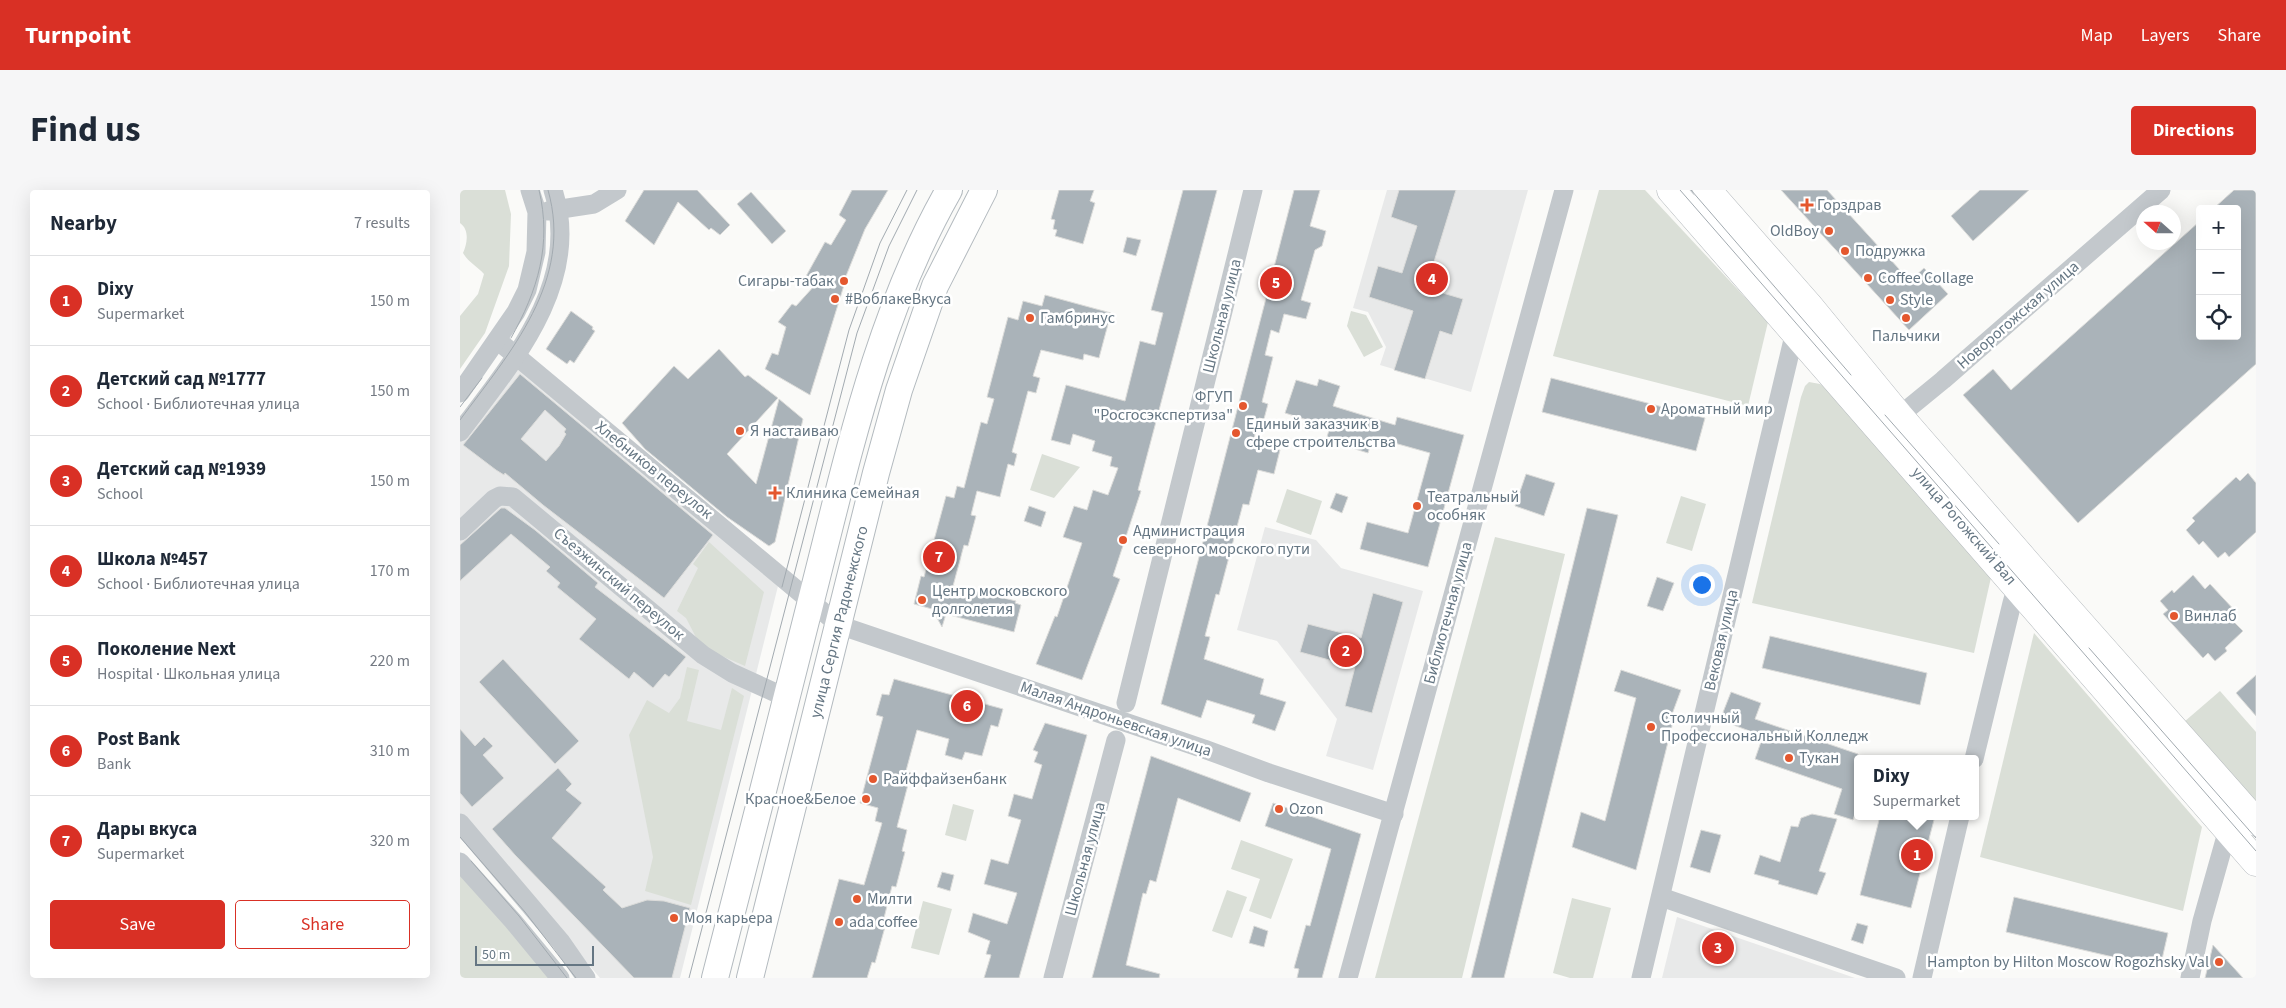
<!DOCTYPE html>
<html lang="en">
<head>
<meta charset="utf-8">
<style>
	body { margin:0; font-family:"Source Sans 3",sans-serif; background:#f6f6f7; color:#1f2937 }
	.controls { position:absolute; right:15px; top:15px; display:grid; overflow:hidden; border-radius:5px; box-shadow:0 5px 20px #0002 }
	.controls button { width:45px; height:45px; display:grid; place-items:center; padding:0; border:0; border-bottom:1px solid #e0e1e3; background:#fff; color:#1f2937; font:25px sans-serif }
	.compass { position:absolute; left:1676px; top:15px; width:45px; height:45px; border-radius:50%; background:#fff; box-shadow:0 5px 20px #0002; rotate:291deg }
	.scale { position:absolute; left:15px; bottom:12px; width:119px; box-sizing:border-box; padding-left:5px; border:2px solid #657683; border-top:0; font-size:14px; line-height:18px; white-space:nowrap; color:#657683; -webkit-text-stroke:4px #fff; paint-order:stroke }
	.you { position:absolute; left:1241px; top:394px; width:18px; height:18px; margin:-12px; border:4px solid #fff; border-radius:50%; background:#1a73e8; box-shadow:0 0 0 8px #1a73e833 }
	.badge { display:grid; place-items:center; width:32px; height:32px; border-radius:50%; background:#d93025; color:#fff; font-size:16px; font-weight:700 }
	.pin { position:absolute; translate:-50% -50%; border:2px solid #fff; box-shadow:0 1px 5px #0006 }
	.popup { position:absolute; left:1394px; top:565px; width:125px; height:65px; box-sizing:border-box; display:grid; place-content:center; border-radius:5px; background:#fff; filter:drop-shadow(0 1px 4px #0005); font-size:16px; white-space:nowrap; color:#747a83 }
	.popup b { font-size:19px; color:#1f2937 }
	.popup::after { content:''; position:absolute; left:50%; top:100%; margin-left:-10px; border:10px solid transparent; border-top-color:#fff }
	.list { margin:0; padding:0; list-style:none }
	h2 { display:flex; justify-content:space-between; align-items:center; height:65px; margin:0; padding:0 20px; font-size:21px }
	h2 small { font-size:16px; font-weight:400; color:#747a83 }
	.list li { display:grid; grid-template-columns:32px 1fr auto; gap:15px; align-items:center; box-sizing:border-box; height:90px; padding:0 20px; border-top:1px solid #e0e1e3 }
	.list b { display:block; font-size:19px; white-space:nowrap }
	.list p { margin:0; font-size:16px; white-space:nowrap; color:#747a83 }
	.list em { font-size:16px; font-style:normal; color:#747a83 }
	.actions { display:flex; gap:10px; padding:15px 20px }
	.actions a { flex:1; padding:11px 0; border:1px solid #d93025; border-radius:5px; text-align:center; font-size:18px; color:#d93025 }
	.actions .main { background:#d93025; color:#fff }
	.icon { flex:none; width:28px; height:28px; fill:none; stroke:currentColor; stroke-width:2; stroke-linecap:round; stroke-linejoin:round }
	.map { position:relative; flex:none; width:1796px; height:788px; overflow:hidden; border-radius:5px }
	header { display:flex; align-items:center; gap:30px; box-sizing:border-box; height:70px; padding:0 25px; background:#d93025; color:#fff }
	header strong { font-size:24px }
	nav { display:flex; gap:28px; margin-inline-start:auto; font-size:18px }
	.intro { display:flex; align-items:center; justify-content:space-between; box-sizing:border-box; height:120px; padding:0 30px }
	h1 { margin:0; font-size:35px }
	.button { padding:12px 22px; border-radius:5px; background:#d93025; color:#fff; font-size:18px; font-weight:700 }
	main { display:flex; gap:30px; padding:0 30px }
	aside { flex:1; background:#fff; border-radius:5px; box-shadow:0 5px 20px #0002 }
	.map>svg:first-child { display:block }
</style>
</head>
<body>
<header>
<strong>Turnpoint</strong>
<nav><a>Map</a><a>Layers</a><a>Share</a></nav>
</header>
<div class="intro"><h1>Find us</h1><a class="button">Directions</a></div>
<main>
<aside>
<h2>Nearby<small>7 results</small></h2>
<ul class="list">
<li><span class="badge">1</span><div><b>Dixy</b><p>Supermarket</p></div><em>150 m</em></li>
<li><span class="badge">2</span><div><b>Детский сад №1777</b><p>School · Библиотечная улица</p></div><em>150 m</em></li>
<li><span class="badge">3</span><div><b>Детский сад №1939</b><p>School</p></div><em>150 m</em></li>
<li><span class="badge">4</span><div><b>Школа №457</b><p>School · Библиотечная улица</p></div><em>170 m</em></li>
<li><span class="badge">5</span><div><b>Поколение Next</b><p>Hospital · Школьная улица</p></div><em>220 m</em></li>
<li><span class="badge">6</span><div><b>Post Bank</b><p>Bank</p></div><em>310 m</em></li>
<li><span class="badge">7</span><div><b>Дары вкуса</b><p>Supermarket</p></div><em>320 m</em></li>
</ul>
<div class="actions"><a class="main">Save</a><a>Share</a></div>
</aside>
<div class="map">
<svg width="1796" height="788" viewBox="0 0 1796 788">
	<rect width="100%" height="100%" fill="#fafaf8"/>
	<g fill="#e8e9e9">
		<polygon points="927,0 1068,0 1011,202 920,175 926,157 908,122 893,118"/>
		<polygon points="59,176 320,388 220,788 140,788 0,623 0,251"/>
		<polygon points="805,337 856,350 881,378 963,401 913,580 866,566 877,529 817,451 777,440"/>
		<polygon points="1217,727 1395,788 1202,788"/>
	</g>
	<g fill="#dadfd7">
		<path d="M0 0H45L51 24 49 76 25 143 0 179V126L18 104 24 84C17 76 9 73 3 63 7 54 10 40 0 33Z"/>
		<polygon points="1139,0 1185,0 1308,132 1288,216 1093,166"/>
		<polygon points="891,121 906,125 923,157 904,167 887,136"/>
		<polygon points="1349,192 1360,194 1370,201 1532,383 1514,463 1292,413 1341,207 1345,196"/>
		<polygon points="582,264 620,277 594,308 570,300"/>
		<polygon points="827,299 862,311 851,345 816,332"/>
		<polygon points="1221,306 1246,314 1232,361 1206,353"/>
		<polygon points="1035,347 1105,364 1002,788 915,788"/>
		<polygon points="249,352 304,402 285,476 241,457 226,428 217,421 238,378 233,374"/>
		<polygon points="1574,443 1742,637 1723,721 1520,667"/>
		<polygon points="227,477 239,480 227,531 261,540 272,498 284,506 231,715 185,701 193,667 169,545 187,510 209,523 220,508"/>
		<polygon points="1760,501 1796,542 1796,616 1724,532"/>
		<polygon points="493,614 514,620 506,651 485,645"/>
		<polygon points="781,650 833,669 811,729 789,721 800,689 771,679"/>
		<polygon points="0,681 91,788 0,788"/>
		<polygon points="767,700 787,707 772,748 752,741"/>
		<polygon points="1112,708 1151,718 1133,788 1110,788 1093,783"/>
		<polygon points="463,711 492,719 479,765 451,758"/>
	</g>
	<g fill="#aab3b9" stroke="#dcdcda" fill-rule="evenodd">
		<polygon points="184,0 237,0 270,35 260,45 251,38 249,40 218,12 194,55 165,31"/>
		<polygon points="392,0 428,0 405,39 384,91 385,92 350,205 305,179 312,163 318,165 326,137 318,132 332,114 336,116 355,95 345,88 365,52 371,55 386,30 379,25"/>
		<polygon points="599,0 634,0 630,11 635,13 623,54 595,46 597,40 593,39 595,30 591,29"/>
		<polygon points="723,0 757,0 678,300 681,301 653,386 660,389 622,490 576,474 595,426 597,427 622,353 603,347 614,316 627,320 633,300 648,305 658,278 650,276 652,267 632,261 635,251 613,244 610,255 591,250 606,195 665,211 680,151 695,155 703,123 691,120"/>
		<polygon points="834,0 860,0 850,36 866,41 862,56 855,60 841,110 851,113 846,129 824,124 819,143 811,140 805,165 813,167 802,212 808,214 804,229 799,228 793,253 820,260 814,284 798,280 789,315 783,314 759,405 756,404 745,446 750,447 744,469 804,489 800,504 826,512 815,541 792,533 795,525 747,510 741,528 701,514"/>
		<polygon points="939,0 996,0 966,98 1003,109 992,145 980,141 965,189 934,180 953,121 909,107 918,76 942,83 957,36 931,27"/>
		<polygon points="1321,0 1367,0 1450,91 1464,78 1488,104 1449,140"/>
		<polygon points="1520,0 1569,0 1513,51 1491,26"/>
		<polygon points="1774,0 1796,0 1796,174 1618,333 1503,205 1533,179 1551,200 1740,31 1740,146 1777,146 1777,19 1753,19"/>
		<polygon points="291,2 326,41 312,54 277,14"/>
		<polygon points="667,47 681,50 676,66 663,62"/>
		<polygon points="585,105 651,123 639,168 624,164 623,170 581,160 573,186 580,188 576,203 568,201 552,262 557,264 554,276 548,274 540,307 517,301 511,325 516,326 508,356 504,355 493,396 556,411 555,413 561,415 554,442 486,424 482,437 472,419 454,414 461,386 464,387 486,306 494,308 497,296 504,298 521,232 527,234 534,209 527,207 548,127 558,130 563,111 582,116"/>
		<polygon points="111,121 133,137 132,139 135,141 114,173 110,170 107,174 86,159"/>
		<polygon points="259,159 285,187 288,185 318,208 267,264 296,294 319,209 343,229 315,352 309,356 267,327 185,259 162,233 214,176 228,189"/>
		<path d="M60 184 253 345 204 408 83 315 45 283 44 285 36 280 3 255ZM85 220 106 239 104 242 106 244 99 256 86 271 61 249Z"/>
		<polygon points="1091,188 1245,228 1236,261 1082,222"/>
		<polygon points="859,189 880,196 873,216 935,235 937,227 1004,245 968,377 900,359 907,332 948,343 970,263 913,247 908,263 866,250 870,237 825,223 836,190 857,196"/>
		<polygon points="1788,283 1796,293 1796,342 1769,367 1765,362 1758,368 1743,351 1739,355 1726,340 1735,331 1732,328 1776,287 1780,291"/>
		<polygon points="1066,284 1095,293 1084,326 1055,316"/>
		<polygon points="876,303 888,307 882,323 870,318"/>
		<polygon points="569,316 586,322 581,337 564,331"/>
		<polygon points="41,318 45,318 75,340 138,393 135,397 226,467 209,487 205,484 193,498 174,482 169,489 119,449 136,429 97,397 100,393 86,381 90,377 51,344 0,391 0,355"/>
		<polygon points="1127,318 1158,325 1044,788 1011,788"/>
		<polygon points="1733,385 1745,399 1750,394 1777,423 1771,429 1783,441 1765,458 1767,461 1755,471 1748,463 1743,468 1703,424 1708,420 1700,411 1712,400 1714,403"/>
		<polygon points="1197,387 1214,393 1203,421 1187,416"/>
		<polygon points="913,403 943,412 912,523 885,516 895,477 840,462 848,434 901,448"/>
		<polygon points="1310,446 1467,483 1460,515 1302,478"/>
		<polygon points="43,469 119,551 95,574 19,492"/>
		<polygon points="1161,480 1221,500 1211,527 1214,528 1176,680 1112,657 1121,622 1145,631 1176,508 1154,501"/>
		<polygon points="1796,485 1796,526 1776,503"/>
		<polygon points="434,489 543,519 538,537 531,535 522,566 505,562 502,570 485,565 489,549 457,540 446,581 451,583 437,637 447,640 442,661 445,662 436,697 432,696 422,736 425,737 415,773 412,772 407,788 352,788 379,689 404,695 422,633 415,631 418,618 400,613 423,527 416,525 422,504 429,505"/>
		<polygon points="1271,502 1301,513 1295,529 1398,564 1398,602 1395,613 1398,614 1393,630 1374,624 1382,599 1295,569 1303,546 1260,530"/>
		<polygon points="585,533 627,545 559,788 524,788 531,765 526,764 530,751 508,742 513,723 547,734 557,703 524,694 531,669 548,674 561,630 548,626 554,604 572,609 582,575 574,572 578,562 573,560"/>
		<polygon points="0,539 15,556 24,547 33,556 23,565 44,588 12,617 0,603"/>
		<polygon points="691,566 791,603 780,632 718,608 696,692 690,690 686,704 683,703 666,775 700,784 699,788 632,788"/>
		<polygon points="98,578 112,594 106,600 122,613 92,648 146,697 143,700 162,718 187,710 204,711 230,718 212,788 174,788 55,665 32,639"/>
		<polygon points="813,613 901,644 862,788 837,788 839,779 834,778 846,735 850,736 871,659 805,636"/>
		<polygon points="1352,624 1377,629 1359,681 1366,683 1357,705 1318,694 1319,691 1294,684 1300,665 1320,672 1331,636 1338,637 1341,628"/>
		<polygon points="1420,626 1475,626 1451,718 1400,705"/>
		<polygon points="1241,640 1261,645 1250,683 1230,677"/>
		<polygon points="482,682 494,685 490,701 477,697"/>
		<polygon points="1554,707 1708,743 1700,778 1546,742"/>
		<polygon points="1397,733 1408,736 1403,754 1391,750"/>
		<polygon points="794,736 808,741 804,757 789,753"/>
		<polygon points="1753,755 1783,788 1745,788"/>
	</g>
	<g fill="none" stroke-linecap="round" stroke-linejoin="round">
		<g stroke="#b3babf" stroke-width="28">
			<g id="secondary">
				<path d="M255 788C289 656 323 523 356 391 390 257 420 121 489 0"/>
				<polyline points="290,788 416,283 439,200 475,96 524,0"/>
			</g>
		</g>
		<g stroke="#b5babe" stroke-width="29">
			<g id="primary">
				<polyline points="1211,0 1796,672"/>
				<polyline points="1247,0 1348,115 1439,226 1571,378 1796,632"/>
			</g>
		</g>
		<g stroke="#c3c8cc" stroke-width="19">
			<polyline points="88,21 134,14 157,0"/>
			<polyline points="37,150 379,435 744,559 809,583 934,624"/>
			<polyline points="0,203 56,122 67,100 76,62 77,22 70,0"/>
			<polyline points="1429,228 1439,226 1483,190 1701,0"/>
			<path d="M0 242C51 174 123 92 93 0"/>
			<polyline points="0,341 34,309 40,306 53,307 243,465 272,483 327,508"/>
			<polyline points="666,513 793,0"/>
			<polyline points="1514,569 1552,413 1557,395 1561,389"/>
			<polyline points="0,633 101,752 126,788"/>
			<polyline points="0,672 53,731 100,788"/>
			<polyline points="1201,707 1436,788"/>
			<polyline points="593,788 656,550"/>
			<polyline points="888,788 1104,0"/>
			<polyline points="1181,788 1337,133"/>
			<polyline points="1462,788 1500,626"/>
			<polyline points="1730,788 1742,731 1770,632"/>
		</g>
		<use href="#secondary" stroke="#fff" stroke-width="26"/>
		<use href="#primary" stroke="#fff" stroke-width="28"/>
		<g stroke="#a2aab0" stroke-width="1">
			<polyline points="1220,0 1796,661"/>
			<polyline points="1231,0 1391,185"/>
			<path d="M51 148C78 100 92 54 79 0"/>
			<polyline points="0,217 22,188"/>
			<polyline points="1425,225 1539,354"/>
			<path d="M0 230C50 162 114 91 88 0"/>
			<polyline points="322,397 389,140 420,53 447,0"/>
			<polyline points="1629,458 1796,648"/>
			<polyline points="0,647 65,722 116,788"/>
			<polyline points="11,671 59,726 107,788"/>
			<polyline points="229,788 397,143 429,56 457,0"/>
		</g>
	</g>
	<g fill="#e4572e" stroke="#fff" stroke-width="2">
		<path d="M1344.5 7.5h5v5h5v5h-5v5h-5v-5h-5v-5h5z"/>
		<circle cx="1369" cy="41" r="5"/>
		<circle cx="1385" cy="61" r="5"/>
		<circle cx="1408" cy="88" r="5"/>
		<circle cx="384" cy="91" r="5"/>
		<circle cx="375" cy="109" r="5"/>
		<circle cx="1430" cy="110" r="5"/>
		<circle cx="570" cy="128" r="5"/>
		<circle cx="1446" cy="128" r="5"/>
		<circle cx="783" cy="216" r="5"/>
		<circle cx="1191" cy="219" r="5"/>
		<circle cx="280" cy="241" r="5"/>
		<circle cx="776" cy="243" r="5"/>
		<path d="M312.5 295.5h5v5h5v5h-5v5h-5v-5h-5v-5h5z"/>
		<circle cx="957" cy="316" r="5"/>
		<circle cx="663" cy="350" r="5"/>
		<circle cx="462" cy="410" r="5"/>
		<circle cx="1714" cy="426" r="5"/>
		<circle cx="1191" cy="537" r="5"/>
		<circle cx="1329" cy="568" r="5"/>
		<circle cx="413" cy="589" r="5"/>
		<circle cx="406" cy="609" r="5"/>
		<circle cx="819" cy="619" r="5"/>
		<circle cx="397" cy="709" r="5"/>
		<circle cx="214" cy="728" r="5"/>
		<circle cx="379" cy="732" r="5"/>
		<circle cx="1759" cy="772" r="5"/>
	</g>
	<g text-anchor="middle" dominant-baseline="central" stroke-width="5" stroke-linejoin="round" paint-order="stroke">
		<g font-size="16" fill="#657683" stroke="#fff" text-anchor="start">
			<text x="1357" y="15">Горздрав</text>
			<text x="1359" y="41" text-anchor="end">OldBoy</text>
			<text x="1395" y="61">Подружка</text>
			<text x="1418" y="88">Coffee Collage</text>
			<text x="374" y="91" text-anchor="end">Сигары-табак</text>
			<text x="385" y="109">#ВоблакеВкуса</text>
			<text x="1440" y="110">Style</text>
			<text x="580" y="128">Гамбринус</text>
			<text x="1446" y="146" text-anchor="middle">Пальчики</text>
			<text x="773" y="207" text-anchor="end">ФГУП<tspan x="773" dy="18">"Росгосэкспертиза"</tspan></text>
			<text x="1201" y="219">Ароматный мир</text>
			<text x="786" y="234">Единый заказчик в<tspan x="786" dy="18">сфере строительства</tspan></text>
			<text x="290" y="241">Я настаиваю</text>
			<text x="326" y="303">Клиника Семейная</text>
			<text x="967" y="307">Театральный<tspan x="967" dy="18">особняк</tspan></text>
			<text x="673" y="341">Администрация<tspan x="673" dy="18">северного морского пути</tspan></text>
			<text x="472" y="401">Центр московского<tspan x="472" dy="18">долголетия</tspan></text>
			<text x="1724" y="426">Винлаб</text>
			<text x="1201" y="528">Столичный<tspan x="1201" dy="18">Профессиональный Колледж</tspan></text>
			<text x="1339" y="568">Тукан</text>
			<text x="423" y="589">Райффайзенбанк</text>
			<text x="396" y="609" text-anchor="end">Красное&amp;Белое</text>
			<text x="829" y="619">Ozon</text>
			<text x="407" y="709">Милти</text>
			<text x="224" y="728">Моя карьера</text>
			<text x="389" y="732">ada coffee</text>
			<text x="1749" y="772" text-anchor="end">Hampton by Hilton Moscow Rogozhsky Val</text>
		</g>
		<g font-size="16" fill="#657683" stroke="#fff">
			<text transform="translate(1558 125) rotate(-41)">Новорогожская улица</text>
			<text transform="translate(762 126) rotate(-76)">Школьная улица</text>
			<text transform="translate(194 280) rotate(39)">Хлебников переулок</text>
			<text transform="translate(1504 336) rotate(49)">улица Рогожский Вал</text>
			<text transform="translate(159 394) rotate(40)">Съезжинский переулок</text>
			<text transform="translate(988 423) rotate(-75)">Библиотечная улица</text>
			<text transform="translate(379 432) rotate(-76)">улица Сергия Радонежского</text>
			<text transform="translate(1261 450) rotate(-77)">Вековая улица</text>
			<text transform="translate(656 529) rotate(19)">Малая Андроньевская улица</text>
			<text transform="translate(625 669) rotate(-75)">Школьная улица</text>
		</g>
	</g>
</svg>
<div class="controls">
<button>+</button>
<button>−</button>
<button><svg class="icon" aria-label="locate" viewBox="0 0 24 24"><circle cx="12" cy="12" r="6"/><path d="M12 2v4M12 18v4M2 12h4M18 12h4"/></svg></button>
</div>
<svg class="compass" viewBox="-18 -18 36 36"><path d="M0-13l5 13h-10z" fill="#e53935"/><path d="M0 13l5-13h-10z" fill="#747a83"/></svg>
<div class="scale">50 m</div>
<div class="you"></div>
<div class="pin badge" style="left:1457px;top:665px">1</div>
<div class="popup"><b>Dixy</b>Supermarket</div>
<div class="pin badge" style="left:886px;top:461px">2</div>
<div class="pin badge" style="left:1258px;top:758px">3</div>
<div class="pin badge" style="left:972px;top:89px">4</div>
<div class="pin badge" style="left:816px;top:93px">5</div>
<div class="pin badge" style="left:507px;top:516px">6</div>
<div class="pin badge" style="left:479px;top:367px">7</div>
</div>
</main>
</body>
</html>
